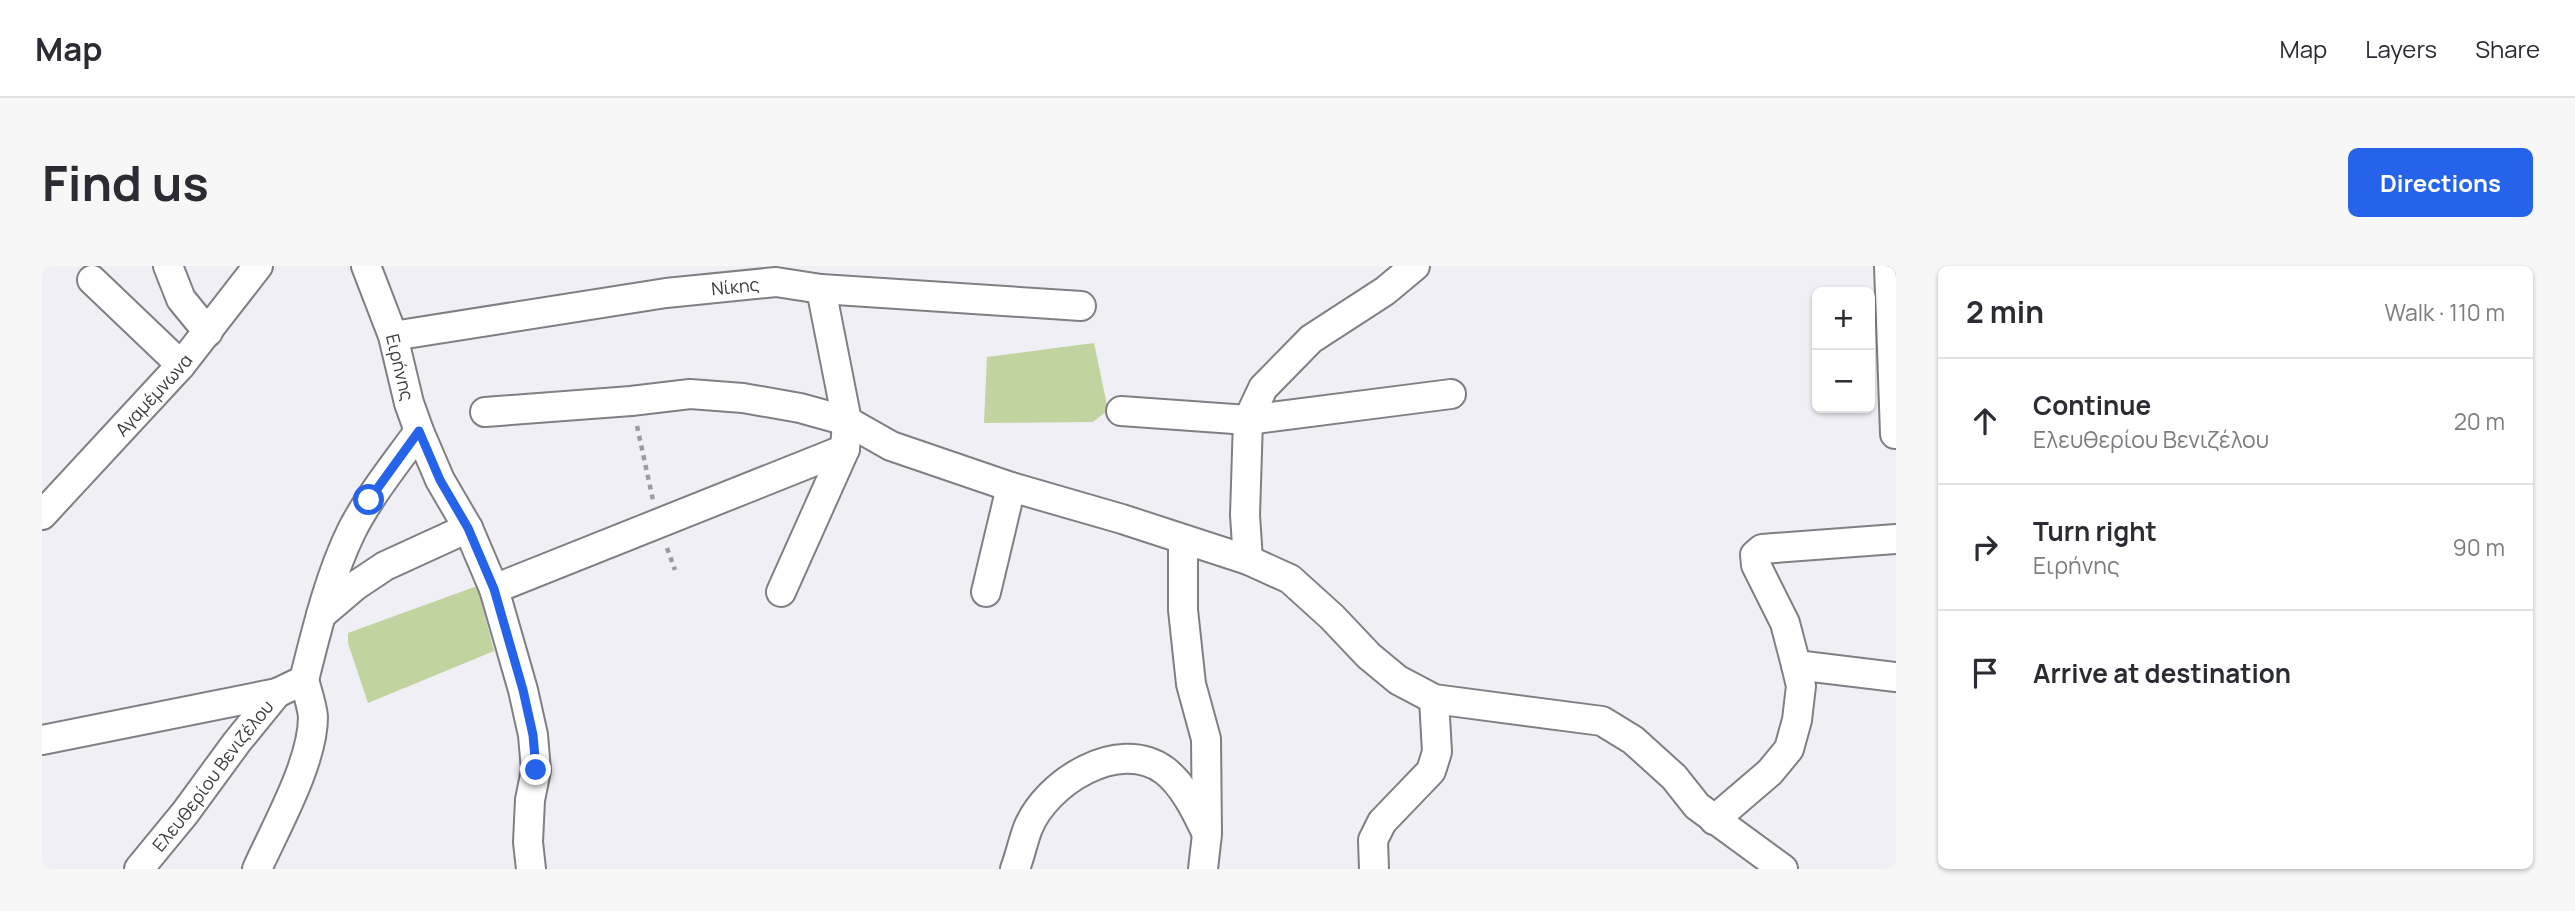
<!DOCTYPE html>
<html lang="en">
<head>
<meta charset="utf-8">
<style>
	body { margin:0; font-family:Manrope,sans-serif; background:#f7f7f7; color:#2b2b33 }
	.controls { position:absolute; right:21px; top:21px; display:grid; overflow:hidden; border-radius:10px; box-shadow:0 2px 5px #0004 }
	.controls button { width:63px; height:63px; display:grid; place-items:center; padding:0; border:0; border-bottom:2px solid #e1e1e2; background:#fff; color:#2b2b33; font:35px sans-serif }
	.stop { position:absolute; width:21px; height:21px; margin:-16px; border:5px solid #2563eb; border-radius:50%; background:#fff }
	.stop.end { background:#2563eb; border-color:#fff; box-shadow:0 2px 7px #0008 }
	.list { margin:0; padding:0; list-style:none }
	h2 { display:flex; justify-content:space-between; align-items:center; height:91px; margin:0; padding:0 28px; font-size:30px }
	h2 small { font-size:23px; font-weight:400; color:#7c7c81 }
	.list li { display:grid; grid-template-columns:46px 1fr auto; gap:21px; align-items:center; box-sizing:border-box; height:126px; padding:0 28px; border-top:2px solid #e1e1e2 }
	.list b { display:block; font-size:26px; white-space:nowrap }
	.list p { margin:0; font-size:23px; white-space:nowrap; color:#7c7c81 }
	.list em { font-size:23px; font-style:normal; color:#7c7c81 }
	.icon { flex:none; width:38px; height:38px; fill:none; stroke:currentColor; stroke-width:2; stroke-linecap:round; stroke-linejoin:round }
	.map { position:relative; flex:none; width:1854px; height:603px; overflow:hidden; border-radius:10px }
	header { display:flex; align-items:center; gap:42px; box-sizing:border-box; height:98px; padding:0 35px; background:#fff; border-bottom:2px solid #e1e1e2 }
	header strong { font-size:33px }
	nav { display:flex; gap:38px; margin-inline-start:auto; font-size:24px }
	.intro { display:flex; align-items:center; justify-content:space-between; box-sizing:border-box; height:168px; padding:0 42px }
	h1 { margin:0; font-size:49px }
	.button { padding:18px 32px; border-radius:10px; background:#2563eb; color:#fff; font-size:24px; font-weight:700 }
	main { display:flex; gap:42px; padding:0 42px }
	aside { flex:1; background:#fff; border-radius:10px; box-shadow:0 2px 5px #0004 }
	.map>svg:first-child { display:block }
</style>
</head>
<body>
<header>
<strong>Map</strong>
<nav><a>Map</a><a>Layers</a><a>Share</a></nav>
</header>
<div class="intro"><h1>Find us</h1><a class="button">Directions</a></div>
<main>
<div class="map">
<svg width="1854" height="603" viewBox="0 0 1854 603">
	<rect width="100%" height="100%" fill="#efeff5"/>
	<g fill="#c1d39e">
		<polygon points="1052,77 1066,144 1051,156 942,157 945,91"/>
		<polygon points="435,320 452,385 326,437 306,377 306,367"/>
	</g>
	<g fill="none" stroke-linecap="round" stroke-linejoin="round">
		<g stroke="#7f7f84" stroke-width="32">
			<g id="minor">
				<polyline points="126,0 139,33 166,66"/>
				<path id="s1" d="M324 0 351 70 367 137 377 165 398 214 426 262 452 323 481 424 491 469 494 504 488 534 486 576 489 603"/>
				<polyline points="1847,0 1853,168"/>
				<polyline points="50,14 139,99"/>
				<path id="s2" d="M351 70 624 27 734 16 779 23 1039 40"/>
				<polyline points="1079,145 1206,154 1409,128"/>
				<polyline points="443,146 589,135 648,128 701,132 758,142 805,155 849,180 969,221 1080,253 1206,294 1248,313 1290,351 1327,390 1356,414 1392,433 1560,455 1591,474 1632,511 1655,540 1741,603"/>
				<path id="s3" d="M0 249 139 99 216 0"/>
				<polyline points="1141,274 1141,344 1149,418 1164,473 1165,568 1161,603"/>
				<polyline points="1206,294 1203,249 1206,154 1221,122 1269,73 1343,25 1373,0"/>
				<polyline points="452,323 803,183"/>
				<polyline points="739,326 803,183 805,155 779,23"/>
				<polyline points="944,326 969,221"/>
				<polyline points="279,349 313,320 343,300 426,262"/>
				<polyline points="1754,399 1854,411"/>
				<polyline points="0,474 235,427"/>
				<polyline points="1672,554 1728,506 1747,483 1755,454 1759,420 1754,399 1743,357 1714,299 1713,289 1720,283 1854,273"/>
				<path id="s4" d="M97 603 143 547 195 476 235 427 262 414C275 363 287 311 310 264 328 229 354 197 377 165"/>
				<path d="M215 603C234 561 271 496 271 451 270 439 265 425 262 414"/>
				<path d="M973 603C978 590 981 575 986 562 1004 517 1076 471 1122 504 1141 518 1154 545 1164 566"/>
				<polyline points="1332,603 1331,574 1340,556 1389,505 1395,486 1392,433"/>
			</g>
		</g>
		<g stroke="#9c9ca0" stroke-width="4.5" stroke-dasharray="5 5" stroke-linecap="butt">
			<polyline points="595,160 611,234"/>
			<polyline points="625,282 633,304"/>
		</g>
		<use href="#minor" stroke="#fff" stroke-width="28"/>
	</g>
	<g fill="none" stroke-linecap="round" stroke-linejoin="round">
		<polyline stroke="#2563eb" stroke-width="9" points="327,234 377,165 398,214 426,262 452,323 481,424 491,469 494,504"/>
	</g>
	<g text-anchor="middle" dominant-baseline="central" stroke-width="7" stroke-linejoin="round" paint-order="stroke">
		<g font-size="18" fill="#3c3c3e" stroke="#fff">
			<text stroke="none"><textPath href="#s2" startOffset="346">Νίκης</textPath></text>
			<text stroke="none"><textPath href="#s1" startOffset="107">Ειρήνης</textPath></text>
			<text stroke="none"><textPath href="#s3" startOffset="164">Αγαμέμνωνα</textPath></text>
			<text stroke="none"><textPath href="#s4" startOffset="119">Ελευθερίου Βενιζέλου</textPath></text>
		</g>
	</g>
</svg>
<div class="controls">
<button>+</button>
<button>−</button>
</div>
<div class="stop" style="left:327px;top:234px"></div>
<div class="stop end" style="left:494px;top:504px"></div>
</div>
<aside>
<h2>2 min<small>Walk · 110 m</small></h2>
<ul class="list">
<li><svg class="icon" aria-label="ahead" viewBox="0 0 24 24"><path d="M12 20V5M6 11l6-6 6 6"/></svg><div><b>Continue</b><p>Ελευθερίου Βενιζέλου</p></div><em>20 m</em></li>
<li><svg class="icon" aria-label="right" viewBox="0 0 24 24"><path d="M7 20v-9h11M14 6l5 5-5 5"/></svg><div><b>Turn right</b><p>Ειρήνης</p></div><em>90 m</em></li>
<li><svg class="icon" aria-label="arrive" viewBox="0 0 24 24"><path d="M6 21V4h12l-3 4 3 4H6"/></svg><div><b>Arrive at destination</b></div></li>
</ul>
</aside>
</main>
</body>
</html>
